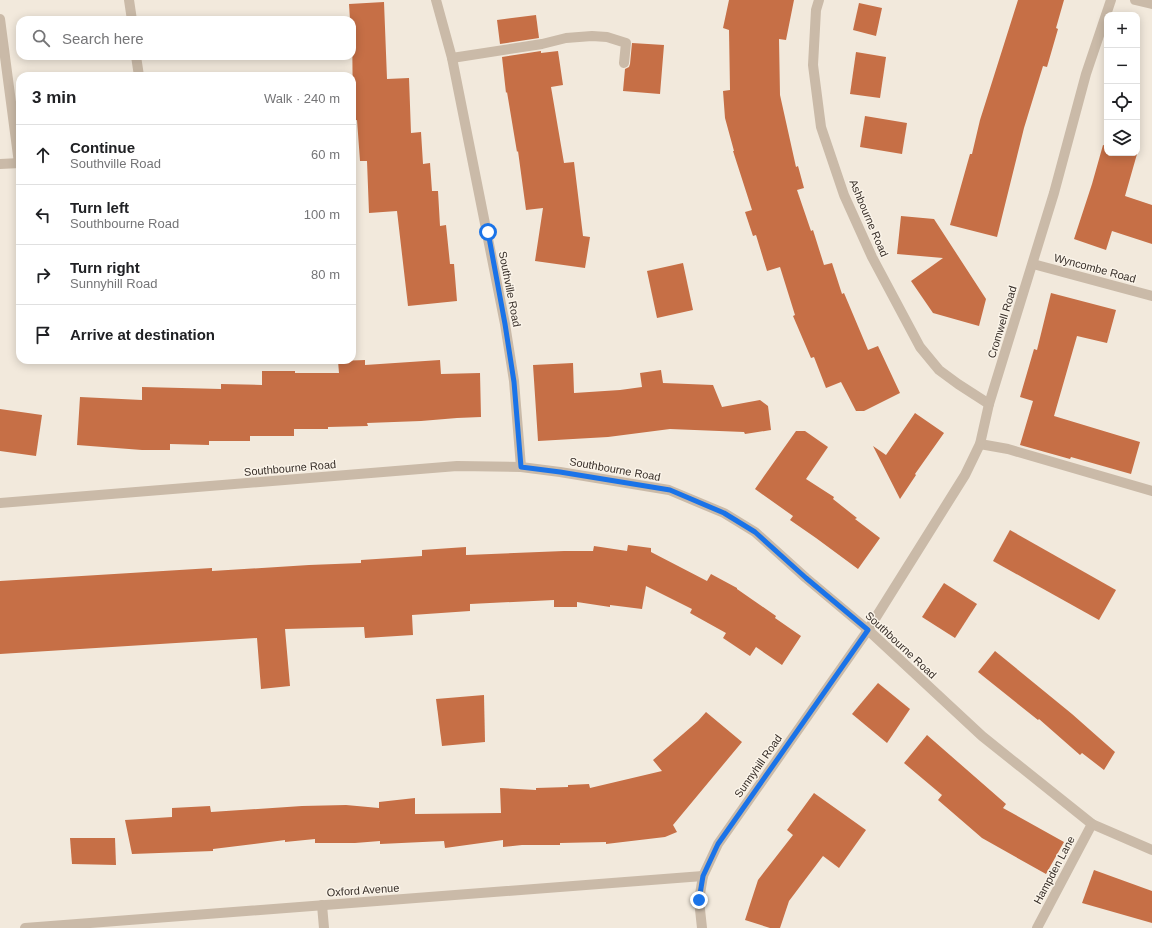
<!DOCTYPE html>
<html lang="en">
<head>
<meta charset="utf-8">
<style>
	body { margin:0; font-family:Helvetica,sans-serif; background:#f6f6f6; color:#202124 }
	.controls { position:absolute; right:12px; top:12px; display:grid; overflow:hidden; border-radius:8px; box-shadow:0 2px 10px #0003 }
	.controls button { width:36px; height:36px; display:grid; place-items:center; padding:0; border:0; border-bottom:1px solid #e0e0e0; background:#fff; color:#202124; font:20px sans-serif }
	.stop { position:absolute; width:12px; height:12px; margin:-9px; border:3px solid #1a73e8; border-radius:50%; background:#fff }
	.stop.end { background:#1a73e8; border-color:#fff; box-shadow:0 1px 4px #0008 }
	.list { margin:0; padding:0; list-style:none }
	h2 { display:flex; justify-content:space-between; align-items:center; height:52px; margin:0; padding:0 16px; font-size:17px }
	h2 small { font-size:13px; font-weight:400; color:#757577 }
	.list li { display:grid; grid-template-columns:26px 1fr auto; gap:12px; align-items:center; box-sizing:border-box; height:60px; padding:0 16px; border-top:1px solid #e0e0e0 }
	.list b { display:block; font-size:15px; white-space:nowrap }
	.list p { margin:0; font-size:13px; white-space:nowrap; color:#757577 }
	.list em { font-size:13px; font-style:normal; color:#757577 }
	.icon { flex:none; width:22px; height:22px; fill:none; stroke:currentColor; stroke-width:2; stroke-linecap:round; stroke-linejoin:round }
	.map { position:relative; flex:none; width:1152px; height:928px; overflow:hidden }
	.search { position:absolute; background:#fff; box-shadow:0 2px 10px #0003; left:16px; top:16px; width:340px; height:44px; display:flex; align-items:center; gap:10px; box-sizing:border-box; padding:0 14px; border-radius:12px; color:#757577; font-size:15px }
	.panel { position:absolute; background:#fff; box-shadow:0 2px 10px #0003; left:16px; top:72px; width:340px; height:292px; border-radius:12px }
	.map>svg:first-child { display:block }
</style>
</head>
<body>
<div class="map">
<svg width="1152" height="928" viewBox="0 0 1152 928">
	<rect width="100%" height="100%" fill="#f2e9dc"/>
	<g fill="#c66f46">
		<polygon points="729,0 794,0 786,40 779,39 780,95 796,167 798,166 804,188 797,190 811,231 813,230 824,265 832,263 842,294 844,293 868,350 878,346 900,393 864,411 856,411 841,382 826,388 814,357 811,358 793,316 795,315 780,267 767,271 756,235 753,236 745,212 752,210 733,151 734,151 725,118 723,91 730,90 729,30 723,28"/>
		<polygon points="1018,0 1064,0 1056,28 1058,29 1047,67 1043,66 1024,128 997,237 950,225 970,154 972,154 980,120"/>
		<polygon points="384,2 387,79 409,78 411,133 421,132 423,164 430,163 432,191 438,191 440,226 446,225 450,264 454,264 457,301 408,306 397,211 369,213 367,161 360,161 357,120 353,121 352,20 350,20 349,4"/>
		<polygon points="859,3 882,8 876,36 853,30"/>
		<polygon points="536,15 539,38 500,44 497,20"/>
		<polygon points="632,43 664,45 660,94 623,91 625,69 629,67 630,64"/>
		<polygon points="541,51 541,53 558,51 563,85 551,87 564,163 574,162 583,236 590,237 585,268 535,261 543,208 526,210 518,151 517,152 507,92 506,93 502,57"/>
		<polygon points="856,52 886,57 880,98 850,94"/>
		<polygon points="865,116 907,123 902,154 860,147"/>
		<polygon points="1103,145 1107,146 1107,153 1137,154 1125,196 1152,205 1152,244 1112,231 1106,250 1074,239 1092,184"/>
		<polygon points="901,216 934,219 986,299 979,326 933,313 911,281 943,258 897,254"/>
		<polygon points="683,263 693,310 657,318 647,271"/>
		<polygon points="1051,293 1116,310 1107,343 1077,336 1054,416 1140,442 1131,474 1071,457 1070,459 1020,445 1033,401 1020,397 1034,349 1037,350"/>
		<polygon points="365,360 365,365 440,360 441,374 480,373 481,417 457,418 421,421 367,423 368,426 328,427 328,429 294,429 294,436 250,436 250,441 209,441 209,445 170,444 170,450 142,450 77,445 80,397 142,400 142,387 221,389 221,384 262,385 262,371 295,371 295,373 339,373 338,361"/>
		<polygon points="573,363 574,393 620,390 642,387 640,373 661,370 663,383 713,385 722,407 760,400 768,406 771,430 745,434 744,432 670,429 608,437 538,441 533,365"/>
		<polygon points="0,409 42,415 36,456 0,451"/>
		<polygon points="915,413 944,433 915,474 916,475 900,499 873,446 886,455"/>
		<polygon points="796,431 805,431 828,447 806,479 834,497 833,499 857,518 855,519 880,538 858,569 816,538 790,520 793,516 755,489"/>
		<polygon points="1010,530 1116,590 1099,620 993,561"/>
		<polygon points="628,545 651,548 651,552 707,581 711,574 737,588 737,589 776,616 775,618 801,636 782,665 756,647 750,656 723,638 726,633 690,613 692,609 646,586 642,609 610,605 610,607 577,602 577,607 554,607 554,600 470,604 470,611 412,615 413,635 365,638 364,627 285,629 290,686 261,689 257,638 0,654 0,581 212,568 212,571 309,565 361,563 361,560 422,556 422,550 466,547 466,555 564,551 593,551 594,546 627,551"/>
		<polygon points="944,583 977,604 955,638 922,617"/>
		<polygon points="995,651 1072,714 1115,752 1104,770 1082,753 1080,755 1039,719 1038,720 978,672"/>
		<polygon points="878,683 910,709 887,743 852,714"/>
		<polygon points="484,695 485,742 442,746 436,699"/>
		<polygon points="706,712 742,742 673,825 677,832 665,837 606,844 606,842 560,843 560,845 522,845 503,847 503,840 445,848 444,841 380,844 380,841 355,843 315,843 315,839 285,842 285,840 213,849 213,851 132,854 125,820 172,817 172,808 210,806 211,812 302,806 346,805 379,808 379,802 415,798 415,814 501,813 500,788 536,790 536,788 568,787 568,785 589,784 590,788 662,771 653,760 698,721"/>
		<polygon points="927,735 1006,804 1003,808 1064,842 1046,874 982,838 938,800 942,795 904,763"/>
		<polygon points="814,793 866,830 839,868 823,856 789,901 780,928 770,928 745,920 758,880 793,835 787,830"/>
		<polygon points="70,838 115,838 116,865 72,864"/>
		<polygon points="1094,870 1152,891 1152,923 1082,903"/>
	</g>
	<g fill="none" stroke-linecap="round" stroke-linejoin="round">
		<g stroke="#cabaa8" stroke-width="10">
			<polyline points="1135,0 1152,4"/>
			<polyline points="0,19 19,163"/>
			<polyline points="452,58 542,44 566,38 592,36 607,37 626,43 624,63"/>
			<polyline points="980,444 1008,449 1152,491"/>
		</g>
		<g stroke="#cabaa8" stroke-width="10">
			<polyline points="129,0 132,20"/>
			<polyline points="436,0 452,58 505,324 514,381 521,467"/>
			<polyline points="819,0 816,10 813,65 821,127 844,195 872,257 920,347 939,370 958,384 989,404"/>
			<polyline points="136,56 139,76"/>
			<polyline points="0,164 20,163"/>
			<polyline points="1033,264 1152,296"/>
			<polyline points="0,503 457,466 521,467 560,472 669,490 724,513 755,532 806,578 868,630 982,736 1092,824 1152,850"/>
			<polyline points="322,905 324,928"/>
			<polyline points="25,928 703,876"/>
			<polyline points="702,928 699,900 703,876 718,844 868,630 965,475 980,444 989,404 1054,193 1086,74 1111,0"/>
			<polyline points="1037,928 1092,824"/>
		</g>
	</g>
	<g fill="none" stroke-linecap="round" stroke-linejoin="round">
		<polyline stroke="#1a73e8" stroke-width="5" points="488,232 505,324 514,382 521,467 560,472 670,490 724,513 755,532 806,578 868,630 718,844 703,876 699,900"/>
	</g>
	<g text-anchor="middle" dominant-baseline="central" stroke-width="3" stroke-linejoin="round" paint-order="stroke">
		<g font-size="11" fill="#372e28" stroke="#faf3e8">
			<text transform="translate(869 218) rotate(67)">Ashbourne Road</text>
			<text transform="translate(1095 268) rotate(15)">Wyncombe Road</text>
			<text transform="translate(510 289) rotate(79)">Southville Road</text>
			<text transform="translate(1002 322) rotate(-73)">Cromwell Road</text>
			<text transform="translate(290 468) rotate(-5)">Southbourne Road</text>
			<text transform="translate(615 469) rotate(10)">Southbourne Road</text>
			<text transform="translate(901 645) rotate(43)">Southbourne Road</text>
			<text transform="translate(758 766) rotate(-55)">Sunnyhill Road</text>
			<text transform="translate(1054 870) rotate(-62)">Hampden Lane</text>
			<text transform="translate(363 890) rotate(-4)">Oxford Avenue</text>
		</g>
	</g>
</svg>
<div class="controls">
<button>+</button>
<button>−</button>
<button><svg class="icon" aria-label="locate" viewBox="0 0 24 24"><circle cx="12" cy="12" r="6"/><path d="M12 2v4M12 18v4M2 12h4M18 12h4"/></svg></button>
<button><svg class="icon" aria-label="layers" viewBox="0 0 24 24"><path d="M12 4l9 5-9 5-9-5zM3 14l9 5 9-5"/></svg></button>
</div>
<div class="stop" style="left:488px;top:232px"></div>
<div class="stop end" style="left:699px;top:900px"></div>
<div class="search"><svg class="icon" aria-label="search" viewBox="0 0 24 24"><circle cx="10" cy="10" r="6"/><path d="M15 15l6 6"/></svg>Search here</div>
<section class="panel">
<h2>3 min<small>Walk · 240 m</small></h2>
<ul class="list">
<li><svg class="icon" aria-label="ahead" viewBox="0 0 24 24"><path d="M12 20V5M6 11l6-6 6 6"/></svg><div><b>Continue</b><p>Southville Road</p></div><em>60 m</em></li>
<li><svg class="icon" aria-label="left" viewBox="0 0 24 24"><path d="M17 20v-9H6M10 6l-5 5 5 5"/></svg><div><b>Turn left</b><p>Southbourne Road</p></div><em>100 m</em></li>
<li><svg class="icon" aria-label="right" viewBox="0 0 24 24"><path d="M7 20v-9h11M14 6l5 5-5 5"/></svg><div><b>Turn right</b><p>Sunnyhill Road</p></div><em>80 m</em></li>
<li><svg class="icon" aria-label="arrive" viewBox="0 0 24 24"><path d="M6 21V4h12l-3 4 3 4H6"/></svg><div><b>Arrive at destination</b></div></li>
</ul>
</section>
</div>
</body>
</html>
